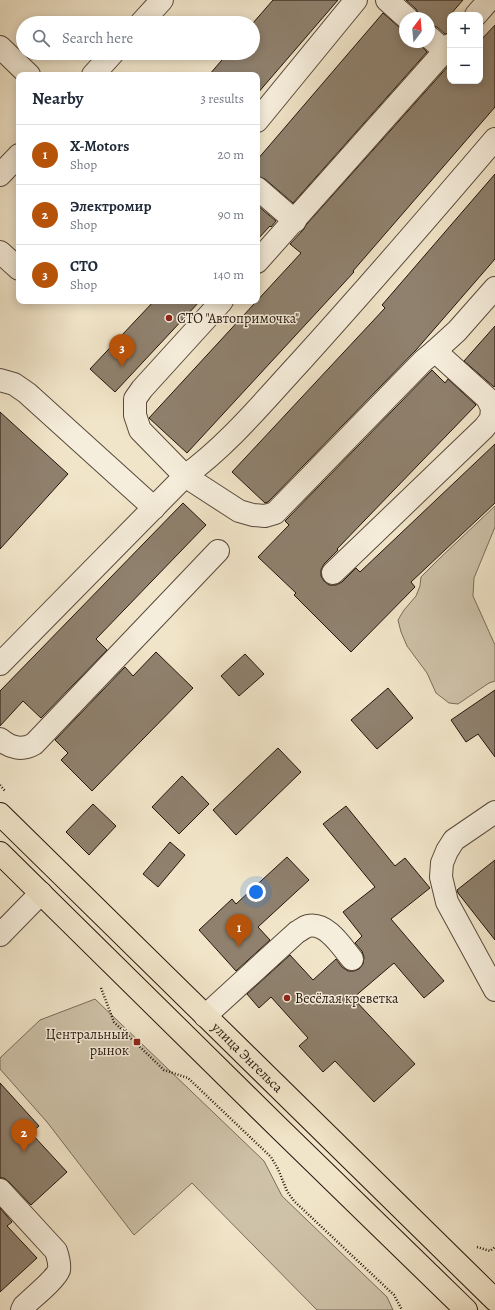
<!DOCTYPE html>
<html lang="en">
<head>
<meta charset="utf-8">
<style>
	body { margin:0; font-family:Alegreya,serif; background:#f6f6f7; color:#1f2937 }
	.controls { position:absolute; right:12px; top:12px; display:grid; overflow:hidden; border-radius:8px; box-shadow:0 2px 10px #0003 }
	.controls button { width:36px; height:36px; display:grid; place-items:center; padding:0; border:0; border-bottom:1px solid #e0e1e3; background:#fff; color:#1f2937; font:20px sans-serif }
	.compass { position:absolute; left:399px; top:12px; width:36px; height:36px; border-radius:50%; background:#fff; box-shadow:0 2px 10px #0003; rotate:16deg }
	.you { position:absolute; left:256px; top:892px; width:14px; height:14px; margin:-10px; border:3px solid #fff; border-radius:50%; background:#1a73e8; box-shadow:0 0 0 6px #1a73e833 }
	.badge { display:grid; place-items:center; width:26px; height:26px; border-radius:50%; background:#b45309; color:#fff; font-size:13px; font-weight:700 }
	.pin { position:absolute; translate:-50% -33px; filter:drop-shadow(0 1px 2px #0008) }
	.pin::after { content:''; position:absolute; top:21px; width:14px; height:12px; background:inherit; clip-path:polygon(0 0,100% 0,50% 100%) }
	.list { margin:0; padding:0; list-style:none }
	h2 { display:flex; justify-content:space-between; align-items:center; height:52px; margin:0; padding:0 16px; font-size:17px }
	h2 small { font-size:13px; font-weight:400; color:#747a83 }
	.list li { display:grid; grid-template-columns:26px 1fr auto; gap:12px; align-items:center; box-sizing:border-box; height:60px; padding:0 16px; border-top:1px solid #e0e1e3 }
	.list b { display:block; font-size:15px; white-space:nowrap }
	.list p { margin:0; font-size:13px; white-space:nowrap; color:#747a83 }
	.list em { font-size:13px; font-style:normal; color:#747a83 }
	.icon { flex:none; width:22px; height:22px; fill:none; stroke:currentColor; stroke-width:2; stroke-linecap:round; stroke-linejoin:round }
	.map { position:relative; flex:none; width:495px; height:1310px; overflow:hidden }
	.search { position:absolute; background:#fff; box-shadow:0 2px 10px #0003; left:16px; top:16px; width:244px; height:44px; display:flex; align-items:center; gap:10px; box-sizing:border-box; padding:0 14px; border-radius:22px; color:#747a83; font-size:15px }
	.panel { position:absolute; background:#fff; box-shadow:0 2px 10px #0003; left:16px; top:72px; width:244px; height:232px; border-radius:8px }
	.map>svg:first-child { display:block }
</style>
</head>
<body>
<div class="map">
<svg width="495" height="1310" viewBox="0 0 495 1310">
	<rect width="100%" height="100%" fill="#f1e5c9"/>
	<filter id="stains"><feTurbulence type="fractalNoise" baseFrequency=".005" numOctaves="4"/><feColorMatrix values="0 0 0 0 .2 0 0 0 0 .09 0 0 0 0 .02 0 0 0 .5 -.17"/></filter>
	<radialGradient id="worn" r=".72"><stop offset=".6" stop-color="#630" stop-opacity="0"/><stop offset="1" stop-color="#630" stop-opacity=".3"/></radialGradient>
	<g fill="#cec2a9" stroke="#7a6c5a">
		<polygon points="495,506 495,527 474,578 473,596 495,645 495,681 489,683 458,704 449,703 436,693 427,673 407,646 401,632 398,620 404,610 416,596 420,586 421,577 440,558"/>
		<polygon points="95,999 264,1161 282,1196 387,1297 393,1310 317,1310 192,1183 134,1235 47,1122 0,1069 0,1058 40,1020"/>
	</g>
	<g fill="#8f816e" stroke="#25150c">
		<polygon points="273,0 338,0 257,94 257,75 209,75 228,53 253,53 253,23"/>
		<polygon points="406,0 463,0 450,15 450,33 445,34 437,27 429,25 429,18 419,18 419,14 416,9"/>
		<polygon points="383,13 399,27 405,30 405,42 418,42 427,52 293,203 265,179 257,176 257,160"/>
		<polygon points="495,25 495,107 353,271 354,272 187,453 149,418 301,253 290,244 304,229 306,225 450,64 450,81 480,81 480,41"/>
		<polygon points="495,174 495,259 416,350 268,502 265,503 232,472 385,308 382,305"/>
		<polygon points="257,205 276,221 271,227 270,226 257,240"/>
		<polygon points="154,301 200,301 115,392 90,369"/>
		<polygon points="495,326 495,386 494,387 464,361"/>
		<polygon points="432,370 445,383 448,379 476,405 337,549 338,550 324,564 321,570 321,576 324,581 329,585 336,585 342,582 356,568 360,572 495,444 495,503 411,582 415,587 351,652 294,595 296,593 258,557 289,525 285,521"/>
		<polygon points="0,412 68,474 0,549"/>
		<polygon points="183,503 206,525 96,639 107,650 41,718 23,701 0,726 0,691"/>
		<polygon points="156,652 193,688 92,791 61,760 68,753 55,740 125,667 133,676"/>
		<polygon points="245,654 264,674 239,696 221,676"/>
		<polygon points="388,688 413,718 377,749 351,720"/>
		<polygon points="495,690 495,757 478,734 466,742 451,720"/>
		<polygon points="278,748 301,772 236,835 213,810"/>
		<polygon points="182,776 209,804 179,834 152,807"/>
		<polygon points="93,804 116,826 89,855 66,832"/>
		<polygon points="346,806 395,866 405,858 430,888 391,919 444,981 424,998 394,963 353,998 415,1064 374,1102 335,1061 323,1072 299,1046 308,1038 271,997 259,1008 247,994 290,955 313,980 336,959 342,967 348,971 354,971 359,969 363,964 364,957 362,951 355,943 362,936 343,912 375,887 323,824"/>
		<polygon points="170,842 185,855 158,887 143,874"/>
		<polygon points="287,857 309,880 258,927 270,940 236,971 199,930 232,899 236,904"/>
		<polygon points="495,860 495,940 458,893 457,890"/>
		<polygon points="0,1083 39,1126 31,1133 67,1172 31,1205 9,1182 4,1178 0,1178"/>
		<polygon points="0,1208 12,1222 7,1226 37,1258 0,1292"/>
	</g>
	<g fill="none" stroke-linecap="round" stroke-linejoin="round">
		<g stroke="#58493b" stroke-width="24">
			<g id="minor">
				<polyline points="387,0 407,18"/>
				<polyline points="476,15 489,0"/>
				<polyline points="141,23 162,0"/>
				<polyline points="429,37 445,51"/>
				<polyline points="0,47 29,75"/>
				<polyline points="93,75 113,53"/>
				<polyline points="257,121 356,0"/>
				<polyline points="0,175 19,155"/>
				<polyline points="257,188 295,221"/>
				<polyline points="0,252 19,269"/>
				<polyline points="257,262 450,45"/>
				<polyline points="222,301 142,389 135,399 135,415 140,430 185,476 239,511 253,515 265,516 275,513 423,361 435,351 487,398 492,408 491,419 484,428 333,573"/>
				<polyline points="435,351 457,331 495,288"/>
				<polyline points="0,380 14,384 27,393 154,508"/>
				<path d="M0 664 185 476C229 444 264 401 301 361 367 288 431 214 495 139"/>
				<path d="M0 739C10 748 22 751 34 744L218 551"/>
				<polyline points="495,812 454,840 447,851 442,863 441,877 447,902 495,990"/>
				<polyline points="0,935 41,893"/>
				<path d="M205 1016 297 932C301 930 304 927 308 926 327 922 342 947 352 959"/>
				<path d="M0 1190 56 1251C58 1257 60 1263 59 1270 55 1280 32 1298 24 1306L22 1310"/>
			</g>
		</g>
		<g stroke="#25150c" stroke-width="24">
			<g id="major">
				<path id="s1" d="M0 814 495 1300"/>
				<polyline points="0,853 279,1128 466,1310"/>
			</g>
		</g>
		<g stroke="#25150c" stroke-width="2.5" stroke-dasharray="1 2" stroke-linecap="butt">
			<polyline points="0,785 5,791"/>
			<polyline points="101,988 114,1022 164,1070 188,1078 271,1157 278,1169 287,1191 294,1201 394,1295 402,1310"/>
			<polyline points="477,1247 490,1251 495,1247"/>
		</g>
		<use href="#minor" stroke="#f6eedc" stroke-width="22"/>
		<use href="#major" stroke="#f1e5c9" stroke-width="22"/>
	</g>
	<g fill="#8f2418" stroke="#f6eedc" stroke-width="1.5">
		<circle cx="169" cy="318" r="4"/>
		<circle cx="287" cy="998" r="4"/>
		<rect x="133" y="1038" width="8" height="8" rx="2"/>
	</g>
	<g text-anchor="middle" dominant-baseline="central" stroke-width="3" stroke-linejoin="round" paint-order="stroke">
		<g font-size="14" fill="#25150c" stroke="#f6eedc" text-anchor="start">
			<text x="177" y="318">СТО "Автопримочка"</text>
			<text x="295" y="998">Весёлая креветка</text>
			<text x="129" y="1034" text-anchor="end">Центральный<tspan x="129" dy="16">рынок</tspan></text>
		</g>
		<g font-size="14" fill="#25150c" stroke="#f6eedc">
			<text stroke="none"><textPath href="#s1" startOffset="347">улица Энгельса</textPath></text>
		</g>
	</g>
	<rect width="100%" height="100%" filter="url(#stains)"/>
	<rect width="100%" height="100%" fill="url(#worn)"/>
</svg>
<div class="controls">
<button>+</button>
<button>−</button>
</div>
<svg class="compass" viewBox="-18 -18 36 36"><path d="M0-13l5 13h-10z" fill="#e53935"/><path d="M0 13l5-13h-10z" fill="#747a83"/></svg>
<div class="you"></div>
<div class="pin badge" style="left:239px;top:947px">1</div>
<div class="pin badge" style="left:24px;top:1152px">2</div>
<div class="pin badge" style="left:122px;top:367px">3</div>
<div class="search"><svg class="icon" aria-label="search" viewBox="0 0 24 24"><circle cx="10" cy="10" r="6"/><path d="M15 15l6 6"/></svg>Search here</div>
<section class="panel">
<h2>Nearby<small>3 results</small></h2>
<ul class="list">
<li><span class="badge">1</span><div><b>X-Motors</b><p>Shop</p></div><em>20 m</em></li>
<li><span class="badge">2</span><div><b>Электромир</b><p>Shop</p></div><em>90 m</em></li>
<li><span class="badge">3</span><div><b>СТО</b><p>Shop</p></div><em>140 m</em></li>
</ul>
</section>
</div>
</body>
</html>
